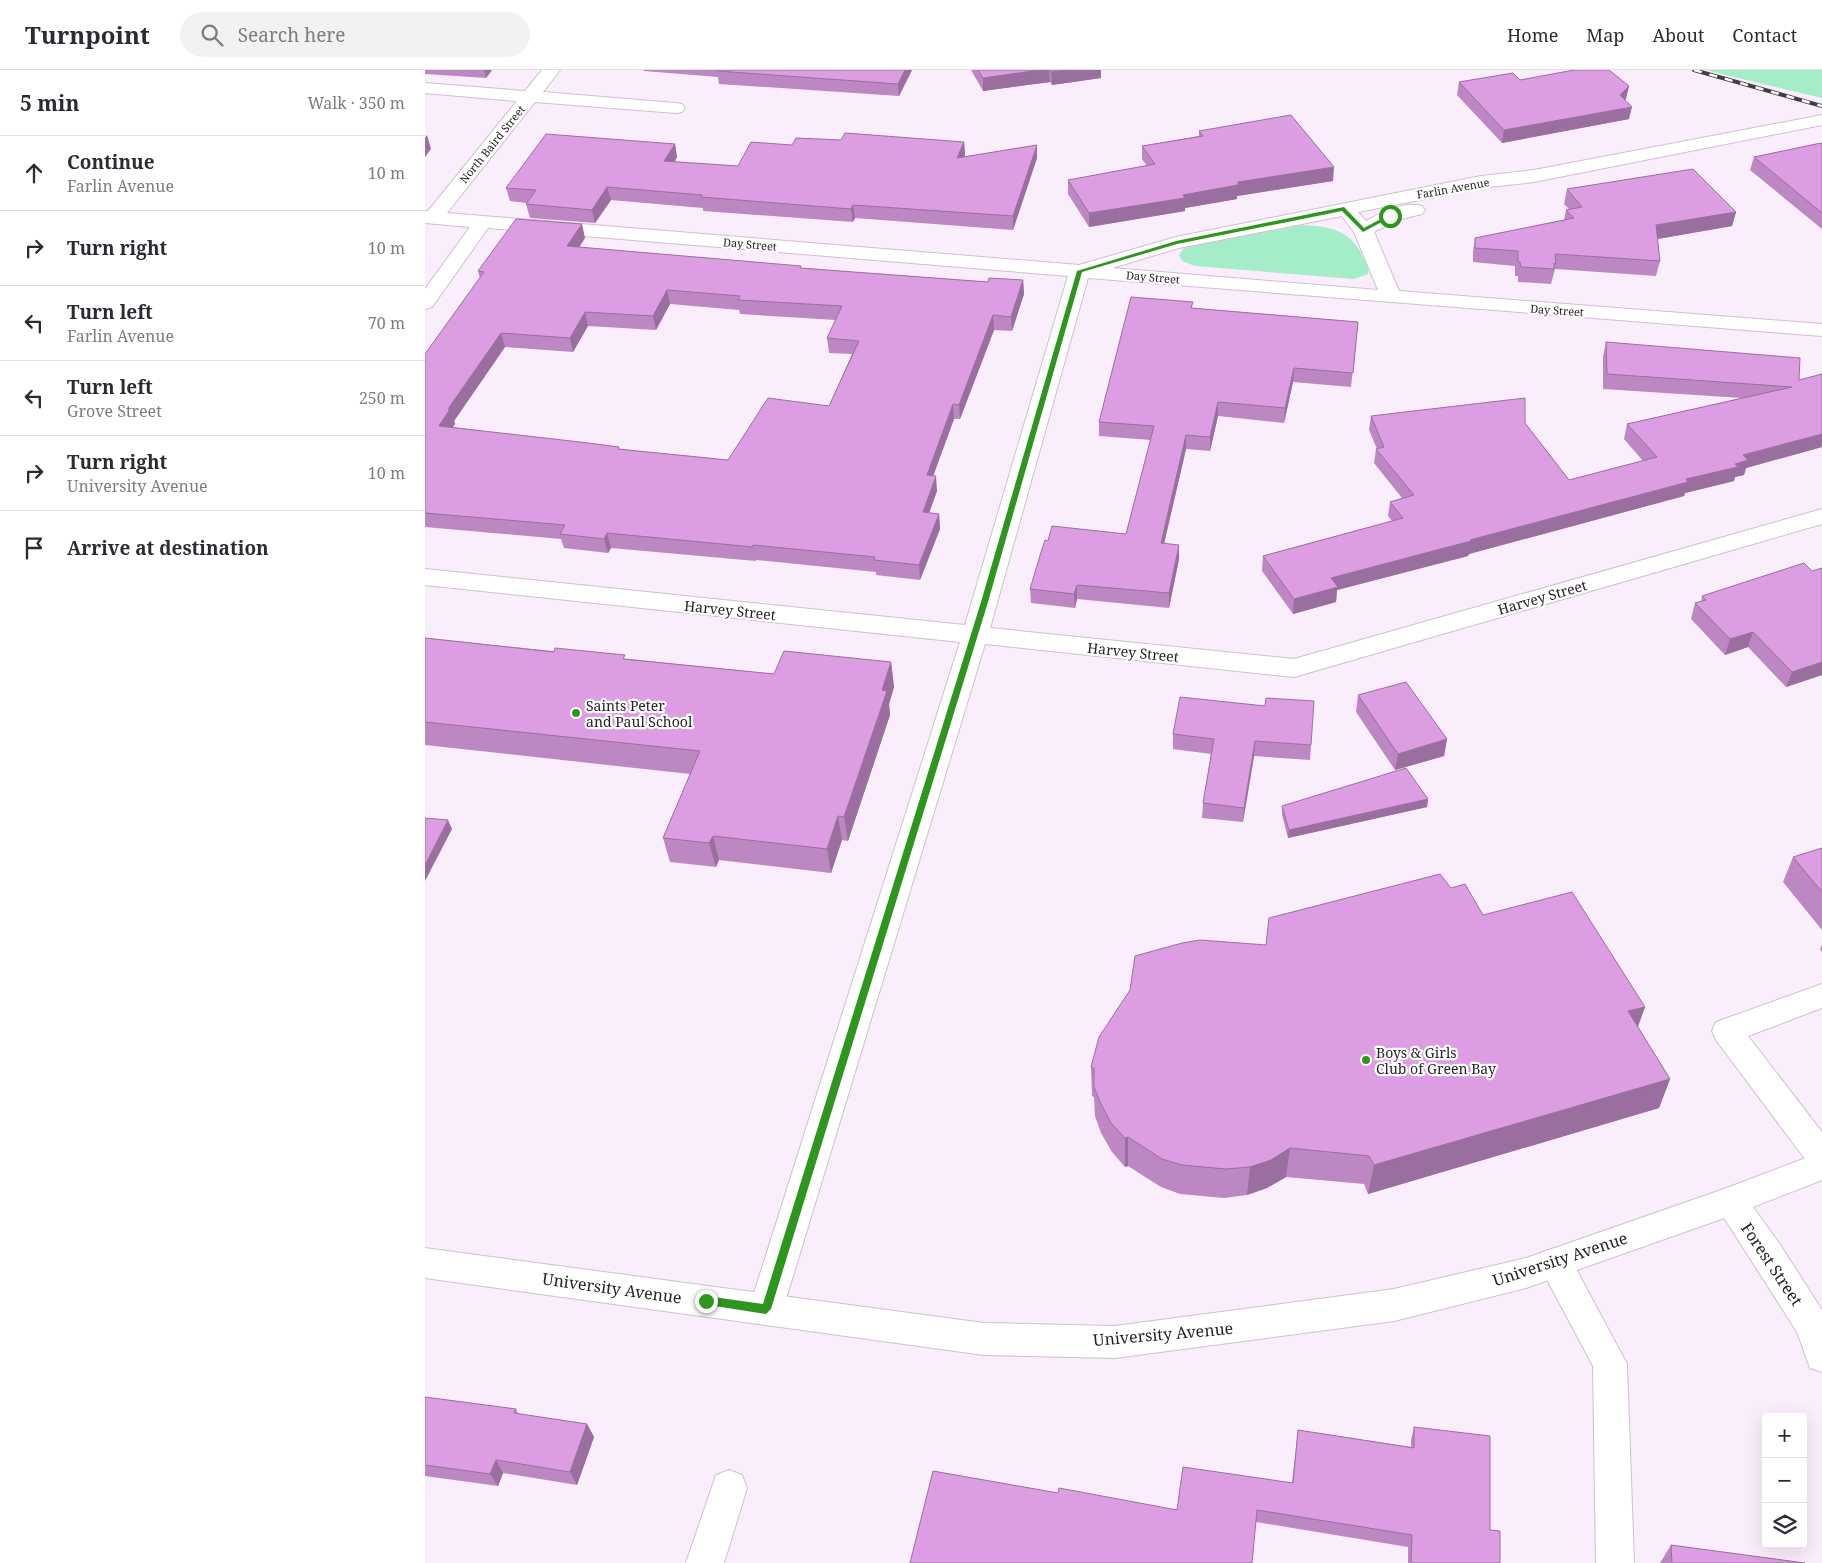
<!DOCTYPE html>
<html lang="en">
<head>
<meta charset="utf-8">
<style>
	body { margin:0; font-family:"Noto Serif",serif; background:#f2f2f3; color:#2b2b33 }
	.controls { position:absolute; right:15px; bottom:15px; display:grid; overflow:hidden; border-radius:5px; box-shadow:0 5px 20px #0002 }
	.controls button { width:45px; height:45px; display:grid; place-items:center; padding:0; border:0; border-bottom:1px solid #e1e1e2; background:#fff; color:#2b2b33; font:25px sans-serif }
	.stop { position:absolute; width:15px; height:15px; margin:-11px; border:4px solid #2e961e; border-radius:50%; background:#fff }
	.stop.end { background:#2e961e; border-color:#fff; box-shadow:0 1px 5px #0008 }
	.list { margin:0; padding:0; list-style:none }
	h2 { display:flex; justify-content:space-between; align-items:center; height:65px; margin:0; padding:0 20px; font-size:21px }
	h2 small { font-size:16px; font-weight:400; color:#7c7c81 }
	.list li { display:grid; grid-template-columns:32px 1fr auto; gap:15px; align-items:center; box-sizing:border-box; height:75px; padding:0 20px; border-top:1px solid #e1e1e2 }
	.list b { display:block; font-size:19px; white-space:nowrap }
	.list p { margin:0; font-size:16px; white-space:nowrap; color:#7c7c81 }
	.list em { font-size:16px; font-style:normal; color:#7c7c81 }
	.icon { flex:none; width:28px; height:28px; fill:none; stroke:currentColor; stroke-width:2; stroke-linecap:round; stroke-linejoin:round }
	.map { position:relative; flex:none; width:1397px; height:1493px; overflow:hidden }
	header { display:flex; align-items:center; gap:30px; box-sizing:border-box; height:70px; padding:0 25px; background:#fff; border-bottom:1px solid #e1e1e2 }
	header strong { font-size:24px }
	nav { display:flex; gap:28px; margin-inline-start:auto; font-size:18px }
	.search { width:350px; height:45px; background:#f2f2f3; display:flex; align-items:center; gap:12px; box-sizing:border-box; padding:0 18px; border-radius:28px; color:#7c7c81; font-size:19px }
	main { display:flex }
	aside { flex:1; background:#fff }
	.map>svg:first-child { display:block }
</style>
</head>
<body>
<header>
<strong>Turnpoint</strong>
<div class="search"><svg class="icon" aria-label="search" viewBox="0 0 24 24"><circle cx="10" cy="10" r="6"/><path d="M15 15l6 6"/></svg>Search here</div>
<nav><a>Home</a><a>Map</a><a>About</a><a>Contact</a></nav>
</header>
<main>
<aside>
<h2>5 min<small>Walk · 350 m</small></h2>
<ul class="list">
<li><svg class="icon" aria-label="ahead" viewBox="0 0 24 24"><path d="M12 20V5M6 11l6-6 6 6"/></svg><div><b>Continue</b><p>Farlin Avenue</p></div><em>10 m</em></li>
<li><svg class="icon" aria-label="right" viewBox="0 0 24 24"><path d="M7 20v-9h11M14 6l5 5-5 5"/></svg><div><b>Turn right</b></div><em>10 m</em></li>
<li><svg class="icon" aria-label="left" viewBox="0 0 24 24"><path d="M17 20v-9H6M10 6l-5 5 5 5"/></svg><div><b>Turn left</b><p>Farlin Avenue</p></div><em>70 m</em></li>
<li><svg class="icon" aria-label="left" viewBox="0 0 24 24"><path d="M17 20v-9H6M10 6l-5 5 5 5"/></svg><div><b>Turn left</b><p>Grove Street</p></div><em>250 m</em></li>
<li><svg class="icon" aria-label="right" viewBox="0 0 24 24"><path d="M7 20v-9h11M14 6l5 5-5 5"/></svg><div><b>Turn right</b><p>University Avenue</p></div><em>10 m</em></li>
<li><svg class="icon" aria-label="arrive" viewBox="0 0 24 24"><path d="M6 21V4h12l-3 4 3 4H6"/></svg><div><b>Arrive at destination</b></div></li>
</ul>
</aside>
<div class="map">
<svg width="1397" height="1493" viewBox="0 0 1397 1493">
	<rect width="100%" height="100%" fill="#fbeefc"/>
	<g fill="#a5ecc8">
		<polygon points="1280,0 1397,0 1397,28"/>
		<path d="M878 155C908 157 926 160 939 189 942 194 944 198 943 204L929 209 770 196 757 191 754 185 759 178 766 176Z"/>
	</g>
	<g fill="none" stroke-linecap="round" stroke-linejoin="round">
		<g stroke="#cdc1ce" stroke-width="2">
			<g id="minor">
				<path d="M117 0H135L118 22 251 33 257 34 260 38 257 42 251 43 110 32 22 143 654 195 751 167 1056 106 1109 100 1397 45V55L1109 112 1056 118 933 142 941 151C956 143 979 131 997 136L1000 140 997 144 972 150 949 162 974 221 1397 254V266L663 208 565 558 869 589 1397 439V454L869 607 560 574 358 1239 353 1250 341 1255 329 1250 324 1239 535 572 0 515V499L540 555 643 206 63 158 7 237 0 239V219L45 157 0 153V141H3L92 31 0 23V13L100 21ZM917 146 929 162 953 220 687 198 754 178Z"/>
				<polygon points="1397,914 1397,938 1323,966 1397,1062 1397,1101 1386,1097 1291,970 1287,961 1291,952"/>
				<polygon points="1305,1118 1317,1122 1354,1173 1397,1240 1397,1302 1385,1298 1372,1262 1289,1132 1293,1122"/>
				<polygon points="1130,1178 1142,1182 1202,1294 1209,1493 1171,1493 1168,1296 1113,1193 1118,1182"/>
				<polygon points="304,1400 317,1405 322,1418 299,1493 261,1493 291,1405"/>
			</g>
		</g>
		<g stroke="#cdc1ce" stroke-width="2">
			<polygon id="major" points="1397,1082 1397,1110 1305,1146 1101,1218 969,1251 690,1288 559,1285 0,1208 0,1178 559,1253 690,1256 969,1219 1101,1188 1299,1119"/>
		</g>
		<use href="#minor" fill="#fff" fill-rule="evenodd"/>
		<use href="#major" fill="#fff" fill-rule="evenodd"/>
		<g stroke="#433e43" stroke-width="4">
			<polyline id="rail" points="1269,0 1397,36"/>
		</g>
		<use href="#rail" stroke="#fff" stroke-width="2.5" stroke-dasharray="8" stroke-linecap="butt"/>
	</g>
	<g fill="#bd87c3" fill-rule="evenodd">
		<polygon points="0,0 67,0 61,8 0,4"/>
		<polygon points="218,0 487,0 474,26 294,14 293,7 219,1"/>
		<polygon points="546,0 676,0 676,8 627,15 625,12 558,21"/>
		<polygon points="1095,10 1204,16 1200,30 1204,49 1077,73 1032,25 1034,12"/>
		<polygon points="774,61 908,111 812,126 812,129 760,138 760,141 664,157 643,124 643,110 722,96 717,89 717,76 774,66"/>
		<polygon points="416,70 539,72 540,85 539,87 612,75 612,88 588,160 430,148 428,152 278,141 278,138 186,130 170,153 105,148 101,134 102,133 85,131 81,118 250,74 252,87 250,92 313,96 367,75"/>
		<polygon points="1397,74 1397,159 1325,100 1329,87"/>
		<polygon points="1142,119 1311,142 1307,156 1232,169 1235,191 1231,206 1130,199 1126,214 1093,212 1093,206 1090,206 1090,196 1048,192 1048,182 1050,168 1139,150 1141,140 1144,139 1139,134"/>
		<path d="M160 168 154 177 376 198 563 212 598 210 599 224 587 261 569 260 535 349H529L508 406 512 421 504 443 514 444 515 459 495 510 451 505V502L331 490V491L186 478 183 483 139 478 136 469 0 457V284L55 208 53 201ZM245 234 314 240 315 244 411 250 402 268 404 283 427 284 404 336 303 390 194 379 27 357 30 354 29 351 80 277 148 282 163 256 231 260Z"/>
		<polygon points="767,238 933,252 926,317 868,312 859,353 793,346 785,381 761,379 739,473 754,489 744,538 652,529 650,538 606,533 605,519 623,471 701,464 726,370 674,366 674,352"/>
		<polygon points="1181,272 1374,310 1397,304 1397,377 1321,398 1319,405 1310,407 1309,411 1260,423 1259,426 1044,484 1043,486 912,520 911,532 868,544 837,501 838,486 967,451 963,446 965,432 977,428 949,393 951,379 952,379 944,360 946,346 1100,353 1144,410 1218,391 1199,369 1202,354 1317,328 1178,319 1178,287"/>
		<polygon points="1277,526 1397,605 1361,617 1323,577 1300,585 1266,549 1270,533 1276,532"/>
		<polygon points="0,568 349,604 466,592 469,617 464,634 465,645 423,771 417,770 406,803 294,790 291,797 245,792 238,768 265,704 0,675"/>
		<polygon points="933,625 1022,669 1019,686 970,700 931,642"/>
		<polygon points="748,664 886,675 885,690 829,686 818,752 777,748 778,733 786,684 748,679"/>
		<polygon points="1003,729 1002,737 863,768 857,745 857,736"/>
		<polygon points="1397,778 1397,860 1358,812 1368,787"/>
		<polygon points="1026,818 1058,845 1220,937 1213,957 1245,1009 1234,1038 943,1124 939,1114 861,1107 842,1118 822,1125 799,1128 755,1124 736,1117 703,1096 700,1097 687,1082 676,1063 670,1046 669,1027 667,1026 666,997 841,875"/>
		<polygon points="1397,875 1397,882 1395,879"/>
		<polygon points="0,1327 91,1339 93,1344 162,1354 169,1367 152,1415 78,1403 73,1416 0,1406"/>
		<polygon points="989,1357 1065,1460 1075,1493 983,1493 983,1477 831,1452 633,1423 752,1440 867,1413 873,1360 986,1377 986,1370"/>
		<polygon points="1246,1475 1380,1493 1235,1493"/>
	</g>
	<g fill="#9a6e9f">
		<polygon points="59,0 67,0 61,8"/>
		<polygon points="480,0 487,0 474,26 473,14"/>
		<polygon points="615,0 624,0 625,12 558,21 558,8"/>
		<polygon points="641,0 676,0 676,8 627,15 626,2"/>
		<polygon points="1204,16 1201,29 1193,38 1195,25"/>
		<polygon points="1207,37 1204,49 1077,73 1079,60"/>
		<polygon points="2,65 6,79 0,87 0,68"/>
		<polygon points="539,72 540,85 533,101 532,88"/>
		<polygon points="250,74 252,87 242,104 239,91"/>
		<polygon points="612,75 612,88 588,160 588,146"/>
		<polygon points="909,97 908,111 812,126 812,129 760,138 760,141 664,157 664,143 813,112"/>
		<polygon points="182,117 186,130 170,153 167,140"/>
		<polygon points="428,135 430,148 428,152 426,139"/>
		<polygon points="1311,142 1307,156 1227,170 1231,155"/>
		<polygon points="157,154 160,168 146,190 142,176"/>
		<polygon points="598,210 599,224 587,261 586,247"/>
		<polygon points="242,220 245,234 231,260 228,246"/>
		<polygon points="160,242 163,256 148,282 145,268"/>
		<polygon points="568,245 569,260 535,349 534,335"/>
		<polygon points="76,263 80,277 29,351 30,354 19,370 14,356 23,339"/>
		<polygon points="869,298 868,312 859,353 860,338"/>
		<polygon points="793,332 793,346 785,381 785,367"/>
		<polygon points="528,334 529,349 503,420 502,405"/>
		<polygon points="1397,364 1397,377 1321,398 1319,405 1310,407 1309,411 1260,423 1259,426 1044,484 1043,486 912,520 911,532 868,544 869,529 906,508 1261,409 1310,394 1318,385"/>
		<polygon points="761,365 761,379 736,487 736,473"/>
		<polygon points="511,406 512,421 499,457 498,442"/>
		<polygon points="514,444 515,459 495,510 494,495"/>
		<polygon points="182,463 186,478 183,483 179,469"/>
		<polygon points="754,475 754,489 744,538 744,523"/>
		<polygon points="652,515 652,529 650,538 649,524"/>
		<polygon points="1328,562 1323,577 1300,585 1305,569"/>
		<polygon points="466,592 469,617 464,634 465,645 423,771 419,747 457,620"/>
		<polygon points="1397,592 1397,605 1361,617 1367,602"/>
		<polygon points="1022,669 1019,686 970,700 973,684"/>
		<polygon points="830,671 829,686 818,752 819,738"/>
		<polygon points="1003,729 1002,737 863,768 864,760"/>
		<polygon points="413,746 417,770 406,803 402,779"/>
		<polygon points="23,750 27,759 0,811 0,795"/>
		<polygon points="288,766 294,790 291,797 284,773"/>
		<polygon points="1220,937 1209,966 1203,941"/>
		<polygon points="1245,1009 1234,1038 943,1124 949,1095"/>
		<polygon points="703,1067 703,1096 700,1097 700,1068"/>
		<polygon points="865,1078 861,1107 842,1118 822,1125 825,1097"/>
		<polygon points="162,1354 169,1367 152,1415 145,1402"/>
		<polygon points="71,1390 78,1403 73,1416 65,1404"/>
	</g>
	<g fill="#dc9de3" stroke="#9a6e9f" fill-rule="evenodd">
		<polygon points="293,0 480,0 473,14 292,1"/>
		<polygon points="553,0 615,0 558,8"/>
		<polygon points="625,0 641,0 626,2"/>
		<polygon points="1149,0 1184,0 1204,16 1195,25 1207,37 1079,60 1034,12 1088,3 1095,10"/>
		<polygon points="866,45 909,97 813,112 813,115 758,125 760,128 664,143 643,110 730,94 717,76 778,66 774,61"/>
		<polygon points="420,63 539,72 532,88 612,75 588,146 428,135 426,139 276,127 277,125 182,117 167,140 101,134 111,120 81,118 121,64 250,74 239,91 313,96 326,72 367,75 371,68 416,70"/>
		<polygon points="1396,73 1397,74 1397,143 1329,87"/>
		<polygon points="1268,99 1311,142 1231,155 1235,191 1130,184 1131,194 1129,193 1129,199 1096,197 1095,192 1093,192 1093,181 1050,178 1050,168 1149,148 1141,140 1157,137 1142,119"/>
		<path d="M91 149 157 154 142 176 376 196 375 198 563 212 564 208 598 210 586 247 568 245 534 335 528 334 502 405 511 406 498 442 514 444 494 495 449 490 450 487 328 475V477L182 463 179 469 135 464 140 455 0 443V284L59 202 53 201ZM242 220 315 226 313 230 417 236 402 268 434 271 404 336 343 328 303 390 193 379 194 377 155 372 14 356 25 339H23L76 263 145 268 160 242 228 246Z"/>
		<polygon points="706,227 768,232 766,238 933,252 928,303 869,298 860,338 793,332 785,367 761,365 736,473 754,475 744,523 652,515 649,524 605,519 617,479 620,470 623,471 627,456 701,464 729,356 674,352"/>
		<polygon points="1181,272 1375,288 1374,310 1397,304 1397,364 1318,385 1323,390 1310,394 1313,397 1261,409 1263,412 1045,470 1046,471 906,508 913,517 869,529 838,486 978,448 965,432 989,425 951,379 959,377 946,346 1100,328 1100,353 1144,410 1232,387 1202,354 1367,317 1182,304"/>
		<polygon points="1379,493 1387,501 1397,498 1397,592 1367,602 1328,562 1305,569 1270,533 1281,530 1277,526"/>
		<polygon points="0,568 129,582 130,578 200,585 198,589 349,604 359,581 466,592 457,620 462,621 419,747 413,746 402,779 288,766 284,773 238,768 275,681 0,652"/>
		<polygon points="981,612 1022,669 973,684 933,625"/>
		<polygon points="755,627 840,636 841,628 889,631 886,675 830,671 819,738 778,733 789,669 748,664"/>
		<polygon points="981,698 1003,729 864,760 857,736"/>
		<polygon points="0,748 23,750 0,795"/>
		<polygon points="1397,778 1397,822 1368,787"/>
		<polygon points="1015,804 1026,818 1040,814 1058,845 1147,822 1220,937 1203,941 1245,1009 949,1095 944,1086 865,1078 846,1090 825,1097 801,1099 757,1095 737,1089 703,1067 700,1068 686,1053 676,1034 669,1017 669,998 666,997 674,967 705,920 710,886 757,873 775,870 841,875 844,848"/>
		<polygon points="0,1327 91,1339 89,1343 162,1354 145,1402 71,1390 65,1404 0,1395"/>
		<polygon points="989,1357 1065,1366 1065,1460 1075,1461 1075,1493 986,1493 987,1465 832,1440 827,1493 485,1493 508,1401 633,1423 634,1418 752,1440 758,1397 868,1413 873,1360 989,1378"/>
		<polygon points="1246,1475 1380,1493 1247,1493"/>
	</g>
	<polygon fill="#2e961e" points="919,137 939,158 963,145 968,146 938,162 917,141 752,174 657,202 563,532 346,1239 341,1244 277,1234 277,1227 281,1226 338,1234 556,532 652,201 751,171"/>
	<g fill="#2e961e" stroke="#fff" stroke-width="2">
		<circle cx="151" cy="643" r="5"/>
		<circle cx="941" cy="990" r="5"/>
	</g>
	<g text-anchor="middle" dominant-baseline="central" stroke-width="4.5" stroke-linejoin="round" paint-order="stroke">
		<g font-size="11" fill="#262226" stroke="#fff">
			<text transform="translate(67 74) rotate(-51)">North Baird Street</text>
			<text transform="translate(1028 118) rotate(-10)">Farlin Avenue</text>
			<text transform="translate(325 174) rotate(5)">Day Street</text>
			<text transform="translate(728 207) rotate(5)">Day Street</text>
			<text transform="translate(1132 240) rotate(4)">Day Street</text>
		</g>
		<g font-size="14" fill="#262226" stroke="#fff">
			<text transform="translate(1117 527) rotate(-16)">Harvey Street</text>
			<text transform="translate(305 540) rotate(6)">Harvey Street</text>
			<text transform="translate(708 582) rotate(6)">Harvey Street</text>
		</g>
		<g font-size="14" fill="#262226" stroke="#fff" text-anchor="start">
			<text x="161" y="635">Saints Peter<tspan x="161" dy="16">and Paul School</tspan></text>
			<text x="951" y="982">Boys &amp; Girls<tspan x="951" dy="16">Club of Green Bay</tspan></text>
		</g>
		<g font-size="16" fill="#262226" stroke="#fff">
			<text transform="translate(1135 1189) rotate(-18)">University Avenue</text>
			<text transform="translate(1347 1194) rotate(56)">Forest Street</text>
			<text transform="translate(187 1218) rotate(8)">University Avenue</text>
			<text transform="translate(738 1264) rotate(-5)">University Avenue</text>
		</g>
	</g>
</svg>
<div class="controls">
<button>+</button>
<button>−</button>
<button><svg class="icon" aria-label="layers" viewBox="0 0 24 24"><path d="M12 4l9 5-9 5-9-5zM3 14l9 5 9-5"/></svg></button>
</div>
<div class="stop" style="left:965px;top:146px"></div>
<div class="stop end" style="left:281px;top:1231px"></div>
</div>
</main>
</body>
</html>
